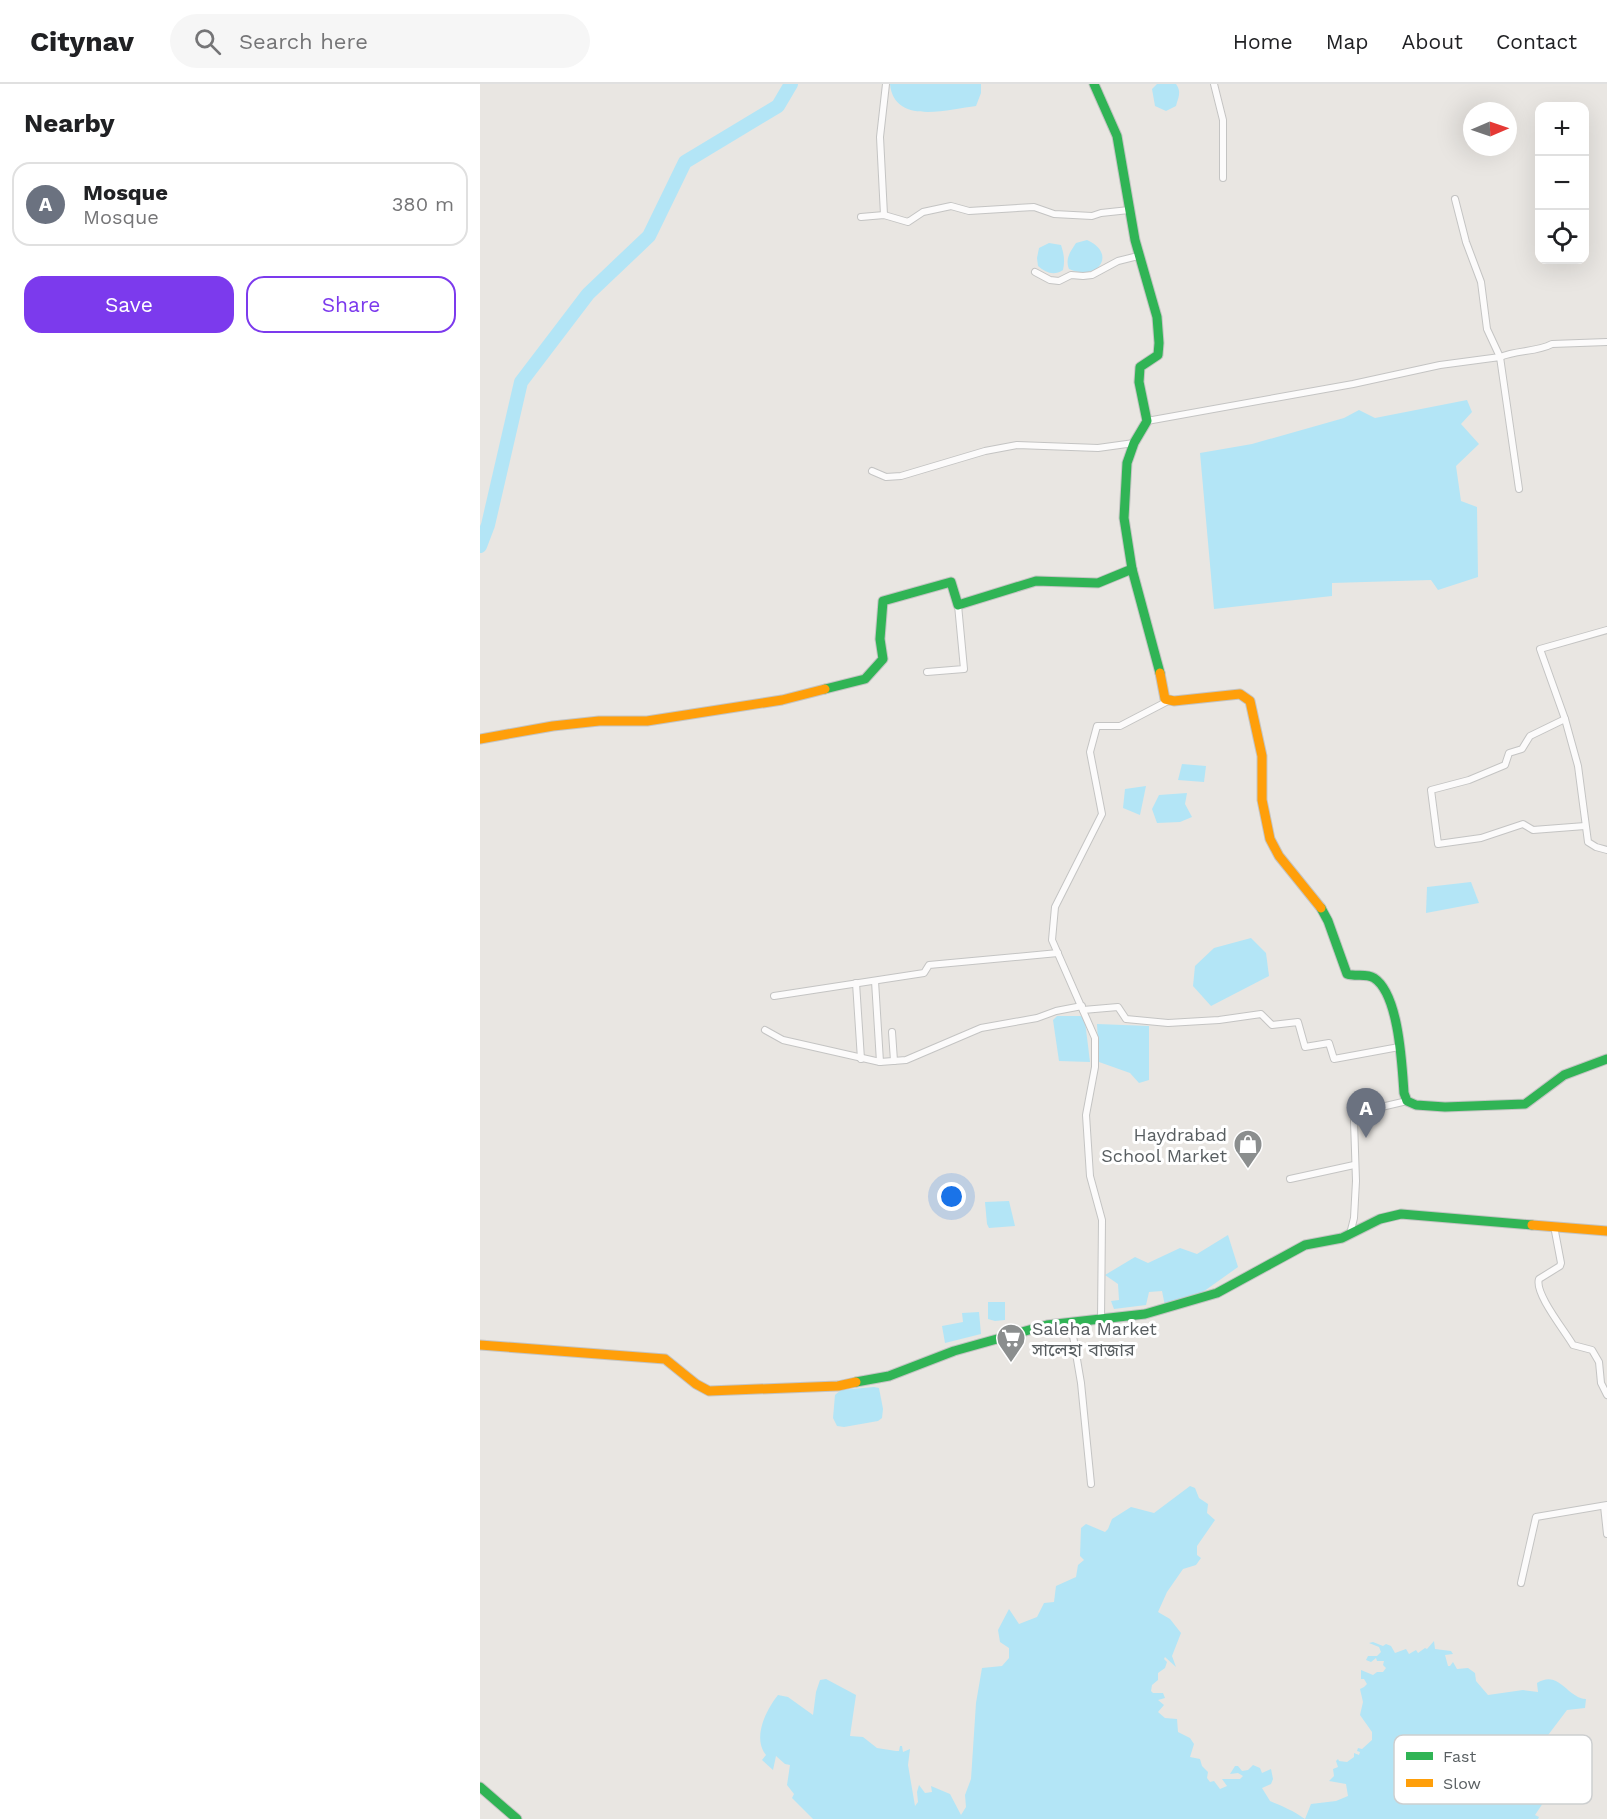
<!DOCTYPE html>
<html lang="en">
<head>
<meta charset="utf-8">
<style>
	body { margin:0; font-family:"Work Sans","Noto Sans Bengali",sans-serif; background:#f6f6f6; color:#202124 }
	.controls { position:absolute; right:18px; top:18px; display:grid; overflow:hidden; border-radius:12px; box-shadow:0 6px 24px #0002 }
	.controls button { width:54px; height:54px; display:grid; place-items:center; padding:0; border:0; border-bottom:2px solid #e0e0e0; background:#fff; color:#202124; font:30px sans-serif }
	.compass { position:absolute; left:983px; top:18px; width:54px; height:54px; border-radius:50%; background:#fff; box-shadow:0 6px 24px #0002; rotate:88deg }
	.you { position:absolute; left:472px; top:1113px; width:21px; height:21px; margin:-15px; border:4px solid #fff; border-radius:50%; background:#1a73e8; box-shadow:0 0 0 9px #1a73e833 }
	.badge { display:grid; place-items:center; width:39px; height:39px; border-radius:50%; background:#7c3aed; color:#fff; font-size:20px; font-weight:700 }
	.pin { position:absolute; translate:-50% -50px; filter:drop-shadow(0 2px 3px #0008) }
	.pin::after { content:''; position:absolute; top:32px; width:21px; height:18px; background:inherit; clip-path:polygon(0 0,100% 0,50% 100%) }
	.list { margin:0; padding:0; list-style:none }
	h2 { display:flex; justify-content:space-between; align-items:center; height:78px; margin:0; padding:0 24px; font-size:26px }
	h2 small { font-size:20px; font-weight:400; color:#757577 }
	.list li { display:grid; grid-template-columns:39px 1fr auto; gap:18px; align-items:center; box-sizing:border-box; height:84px; margin:0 12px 12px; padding:0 12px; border:2px solid #e0e0e0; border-radius:18px }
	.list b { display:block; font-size:22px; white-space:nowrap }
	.list p { margin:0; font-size:20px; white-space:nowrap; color:#757577 }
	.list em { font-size:20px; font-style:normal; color:#757577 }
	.actions { display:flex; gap:12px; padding:18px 24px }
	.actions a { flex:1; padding:14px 0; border:2px solid #7c3aed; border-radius:18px; text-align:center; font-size:21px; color:#7c3aed }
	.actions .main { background:#7c3aed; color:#fff }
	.icon { flex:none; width:33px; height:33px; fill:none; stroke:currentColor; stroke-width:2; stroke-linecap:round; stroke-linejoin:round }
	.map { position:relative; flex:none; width:1127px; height:1735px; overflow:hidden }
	header { display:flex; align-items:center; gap:36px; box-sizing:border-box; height:84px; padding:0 30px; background:#fff; border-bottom:2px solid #e0e0e0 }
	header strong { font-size:28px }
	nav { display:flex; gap:33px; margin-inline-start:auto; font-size:21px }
	.search { width:420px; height:54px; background:#f6f6f6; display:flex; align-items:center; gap:15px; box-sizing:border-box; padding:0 21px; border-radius:33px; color:#757577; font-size:22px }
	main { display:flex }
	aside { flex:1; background:#fff }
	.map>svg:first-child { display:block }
</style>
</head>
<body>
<header>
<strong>Citynav</strong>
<div class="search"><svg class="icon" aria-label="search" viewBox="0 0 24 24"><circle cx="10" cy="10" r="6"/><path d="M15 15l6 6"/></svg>Search here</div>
<nav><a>Home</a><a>Map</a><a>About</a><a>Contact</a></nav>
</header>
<main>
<aside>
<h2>Nearby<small></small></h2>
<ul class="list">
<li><span class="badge" style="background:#6b7280">A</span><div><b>Mosque</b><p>Mosque</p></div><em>380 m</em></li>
</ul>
<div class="actions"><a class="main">Save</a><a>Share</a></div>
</aside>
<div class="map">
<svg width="1127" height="1735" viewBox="0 0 1127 1735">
	<rect width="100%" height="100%" fill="#e9e6e2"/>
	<g fill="#b3e5f6">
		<path d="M410 0H501V9L496 22C469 25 414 42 410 0Z"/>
		<path d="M677 0H696C702 8 698 14 696 22L686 27 675 22 672 5Z"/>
		<path d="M607 156C637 169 619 198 589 185 585 175 590 168 596 159Z"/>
		<path d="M569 159 581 161C584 170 585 177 583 186 574 192 566 189 558 182L557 174 559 164Z"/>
		<polygon points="987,316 992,328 981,340 999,360 976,382 981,417 997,423 998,493 958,506 951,496 852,499 852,512 734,525 720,369 772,360 864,334 879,326 895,334"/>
		<polygon points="702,680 726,682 724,698 698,696"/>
		<polygon points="666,702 660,731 643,724 645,705"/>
		<polygon points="707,709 705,720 712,733 700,738 677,739 672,725 679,711"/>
		<polygon points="991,798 999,819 946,829 947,803"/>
		<polygon points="771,854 786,869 789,892 731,922 713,902 715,882 734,864"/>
		<polygon points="577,932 601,932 605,937 610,978 579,977 573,936"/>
		<polygon points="617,940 669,942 669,996 659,999 650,989 619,978"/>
		<polygon points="529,1117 535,1142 509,1144 507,1140 505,1118"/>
		<polygon points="748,1151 758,1183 720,1210 685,1222 682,1207 669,1208 666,1221 634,1225 631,1217 639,1216 638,1200 625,1191 655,1173 668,1179 700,1164 717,1170"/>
		<polygon points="508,1218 525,1218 525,1236 515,1237 508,1235"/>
		<polygon points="499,1228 501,1250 465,1259 462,1242 483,1238 482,1229"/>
		<polygon points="394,1303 399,1304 403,1325 402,1334 398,1337 364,1343 357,1342 353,1334 355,1311 361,1306"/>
		<path d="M710 1402 715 1404 719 1414 728 1420 727 1429 735 1436 717 1462V1471L721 1474 716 1481 703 1485 687 1508 678 1528 690 1535 701 1549 692 1572 696 1583 685 1573 684 1575 687 1578 685 1584 678 1589V1596L672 1601 671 1607 673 1609H683L685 1614 678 1616 684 1621 678 1628 685 1634 697 1635 698 1648 710 1654 714 1660 710 1673 720 1675 722 1682 728 1688 727 1694 730 1698 734 1697 740 1705 747 1702 742 1695H760L763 1692 758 1689 750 1690 755 1682H758L762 1687 768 1686 773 1681 780 1684 782 1689 791 1685 793 1695 791 1700 782 1704 790 1717C802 1722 814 1727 825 1735H333L312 1714 314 1710 307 1701 310 1681 305 1680 296 1672 293 1686 282 1676 286 1671C272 1654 286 1626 298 1611L308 1613 333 1631 336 1608 340 1596 346 1595 376 1611 370 1652 383 1653 397 1664 416 1667H419L420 1662H422L423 1668 430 1665 428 1681 435 1722 438 1718 437 1708 439 1701 445 1709 452 1708 451 1702 470 1710 481 1731 486 1723 485 1711 491 1695 496 1619 502 1584 522 1582 529 1574V1564L520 1558 518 1546 529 1525 539 1540 557 1533 564 1519 574 1518 576 1502 596 1493 598 1481 604 1476 600 1472 601 1444 606 1440 625 1448 628 1445 632 1435 651 1423 674 1429Z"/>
		<path d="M954 1557 955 1565 971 1567 973 1570 965 1571 968 1582H970L973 1578 977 1585 988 1584 995 1589 996 1597 1008 1611 1043 1606 1058 1608 1057 1599C1079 1585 1087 1614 1106 1615L1105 1624 1087 1626 1041 1687 1042 1705 1048 1713 1056 1705 1063 1709 1067 1713 1055 1731 1059 1733 1058 1735H825L831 1720 856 1717 868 1712 866 1700 849 1697 854 1692 853 1685 858 1683 856 1677 858 1675 859 1677 867 1678 874 1673V1669L879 1671 880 1668 877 1667 878 1664 882 1665 892 1656V1648L880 1631 883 1618 880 1605 884 1603 887 1600 884 1595H881V1586L893 1591 897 1588H903L906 1584 903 1581 904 1577H897L896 1574 891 1578 886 1576 888 1572H897L901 1568 899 1563 889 1559 893 1558 903 1562 906 1560 911 1562 915 1569 926 1565 929 1570 936 1566 938 1569 945 1564 947 1565Z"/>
	</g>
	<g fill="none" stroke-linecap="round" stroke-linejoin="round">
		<polyline stroke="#b3e5f6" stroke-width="14" points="0,462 8,441 41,298 108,210 169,152 205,78 298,22 311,0"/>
		<g stroke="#c4c4c3" stroke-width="8">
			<g id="street">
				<polyline points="734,0 743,36 743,94"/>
				<path d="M975 115 986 158 1001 198 1007 245 1020 273C1037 266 1057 268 1072 260L1127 258"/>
				<polyline points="404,131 400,53 406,0"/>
				<polyline points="381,133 404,131 428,138 443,128 471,122 489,127 554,123 574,130 612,132 621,129 649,126"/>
				<polyline points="555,188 570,196 579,197 591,191 603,192 612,191 638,177 658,172"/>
				<polyline points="667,337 873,300 960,281 1020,273 1039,405"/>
				<polyline points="392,387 406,393 421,392 505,367 537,361 618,364 654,359"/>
				<polyline points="1127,546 1060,565 1085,635 1098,682 1108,758 1116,763 1127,766"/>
				<polyline points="447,588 484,585 478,521"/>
				<polyline points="1085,635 1050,652 1042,665 1029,669 1025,681 989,696 951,706 958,760 1001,754 1043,740 1053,746 1105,742"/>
				<polyline points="395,897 400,978"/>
				<polyline points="376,899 381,975"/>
				<polyline points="294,912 444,889 449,881 578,869"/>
				<polyline points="603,926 638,923 646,935 688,939 739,936 781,930 792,941 818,938 825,963 849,959 854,975 919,963"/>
				<polyline points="285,946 303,956 400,978 426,976 501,944 557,934 576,927 602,922"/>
				<polyline points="412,948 414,977"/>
				<polyline points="810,1095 874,1081"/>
				<path d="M1074 1142 1081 1179 1080 1182 1059 1195C1054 1209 1085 1247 1093 1261L1112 1266 1119 1278 1121 1299 1127 1311"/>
				<polyline points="870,1150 874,1134 876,1097 874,1037 880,1028 927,1017"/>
				<polyline points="621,1235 622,1136 610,1092 606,1031 615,983 615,954 572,856 575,823 622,730 610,668 617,642 640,642 688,617"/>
				<polyline points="591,1240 601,1299 611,1400"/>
				<polyline points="1124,1422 1127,1450"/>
				<polyline points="1041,1499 1056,1433 1127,1421"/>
			</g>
		</g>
		<g stroke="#c4c4c3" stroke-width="11">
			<g id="fast">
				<polyline points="614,0 637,52 655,156 677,233 679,259 678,271 660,283 659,298 667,337 654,359 647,379 644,434 652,485 680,589"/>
				<polyline points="345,605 385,595 403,575 400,555 403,517 471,498 478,521 556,497 618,499 652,485"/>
				<path d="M841 824 848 837 867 890C876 893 886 889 894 894 919 910 922 981 924 1009L927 1017 936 1021 965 1023 1045 1020 1084 991 1127 975"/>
				<polyline points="376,1298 409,1292 474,1267 567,1241 665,1230 737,1209 825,1161 862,1154 900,1135 921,1130 1052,1141"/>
				<polyline points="0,1703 37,1735"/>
			</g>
		</g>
		<g stroke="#c4c4c3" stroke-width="11">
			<g id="slow">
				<polyline points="680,589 685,615 694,617 760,610 770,617 782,672 782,716 790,755 799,772 841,824"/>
				<polyline points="0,655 73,642 119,637 167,637 302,616 345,605"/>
				<polyline points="1052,1141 1127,1147"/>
				<polyline points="0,1261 185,1275 216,1300 229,1307 358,1302 376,1298"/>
			</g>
		</g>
		<use href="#street" stroke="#fcfbfb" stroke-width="6"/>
		<use href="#fast" stroke="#30b455" stroke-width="9"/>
		<use href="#slow" stroke="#ff9f0a" stroke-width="9"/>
	</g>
	<defs>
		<g id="shop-pin" transform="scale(1.5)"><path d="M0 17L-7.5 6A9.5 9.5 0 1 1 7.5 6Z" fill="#8b8e8e" stroke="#fff"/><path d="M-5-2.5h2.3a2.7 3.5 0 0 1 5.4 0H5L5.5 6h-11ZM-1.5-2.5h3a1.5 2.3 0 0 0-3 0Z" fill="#fff"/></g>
		<g id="supermarket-pin" transform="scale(1.5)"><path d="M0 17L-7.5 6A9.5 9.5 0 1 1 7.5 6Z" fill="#8b8e8e" stroke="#fff"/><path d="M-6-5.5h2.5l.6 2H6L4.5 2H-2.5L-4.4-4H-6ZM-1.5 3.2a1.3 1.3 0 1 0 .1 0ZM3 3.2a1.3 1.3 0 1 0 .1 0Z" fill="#fff"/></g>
	</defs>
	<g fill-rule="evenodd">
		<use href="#shop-pin" x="768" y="1060"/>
		<use href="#supermarket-pin" x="531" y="1254"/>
	</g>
	<g text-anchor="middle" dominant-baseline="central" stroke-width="6" stroke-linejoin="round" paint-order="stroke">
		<g font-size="18" fill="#585e61" stroke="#fff" text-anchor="end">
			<text x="747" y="1050">Haydrabad<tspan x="747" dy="21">School Market</tspan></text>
			<text x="552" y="1244" text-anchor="start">Saleha Market<tspan x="552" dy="21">সালেহা বাজার</tspan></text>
		</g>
	</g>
	<rect x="914" y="1651" width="198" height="69" rx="9" fill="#fff" stroke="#cdcfd0" stroke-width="1.5"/>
	<rect x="926" y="1668" width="27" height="8" fill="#30b455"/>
	<rect x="926" y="1695" width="27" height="8" fill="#ff9f0a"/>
	<g font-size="16" fill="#585e61">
		<text x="963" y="1678">Fast</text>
		<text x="963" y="1705">Slow</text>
	</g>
</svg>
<div class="controls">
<button>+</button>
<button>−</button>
<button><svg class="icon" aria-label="locate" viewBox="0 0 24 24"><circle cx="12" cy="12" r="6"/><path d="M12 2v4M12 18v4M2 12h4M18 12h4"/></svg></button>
</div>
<svg class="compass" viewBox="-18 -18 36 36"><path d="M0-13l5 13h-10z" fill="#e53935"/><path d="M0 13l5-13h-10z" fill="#757577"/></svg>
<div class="you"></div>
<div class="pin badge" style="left:886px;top:1054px;background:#6b7280">A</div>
</div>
</main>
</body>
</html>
